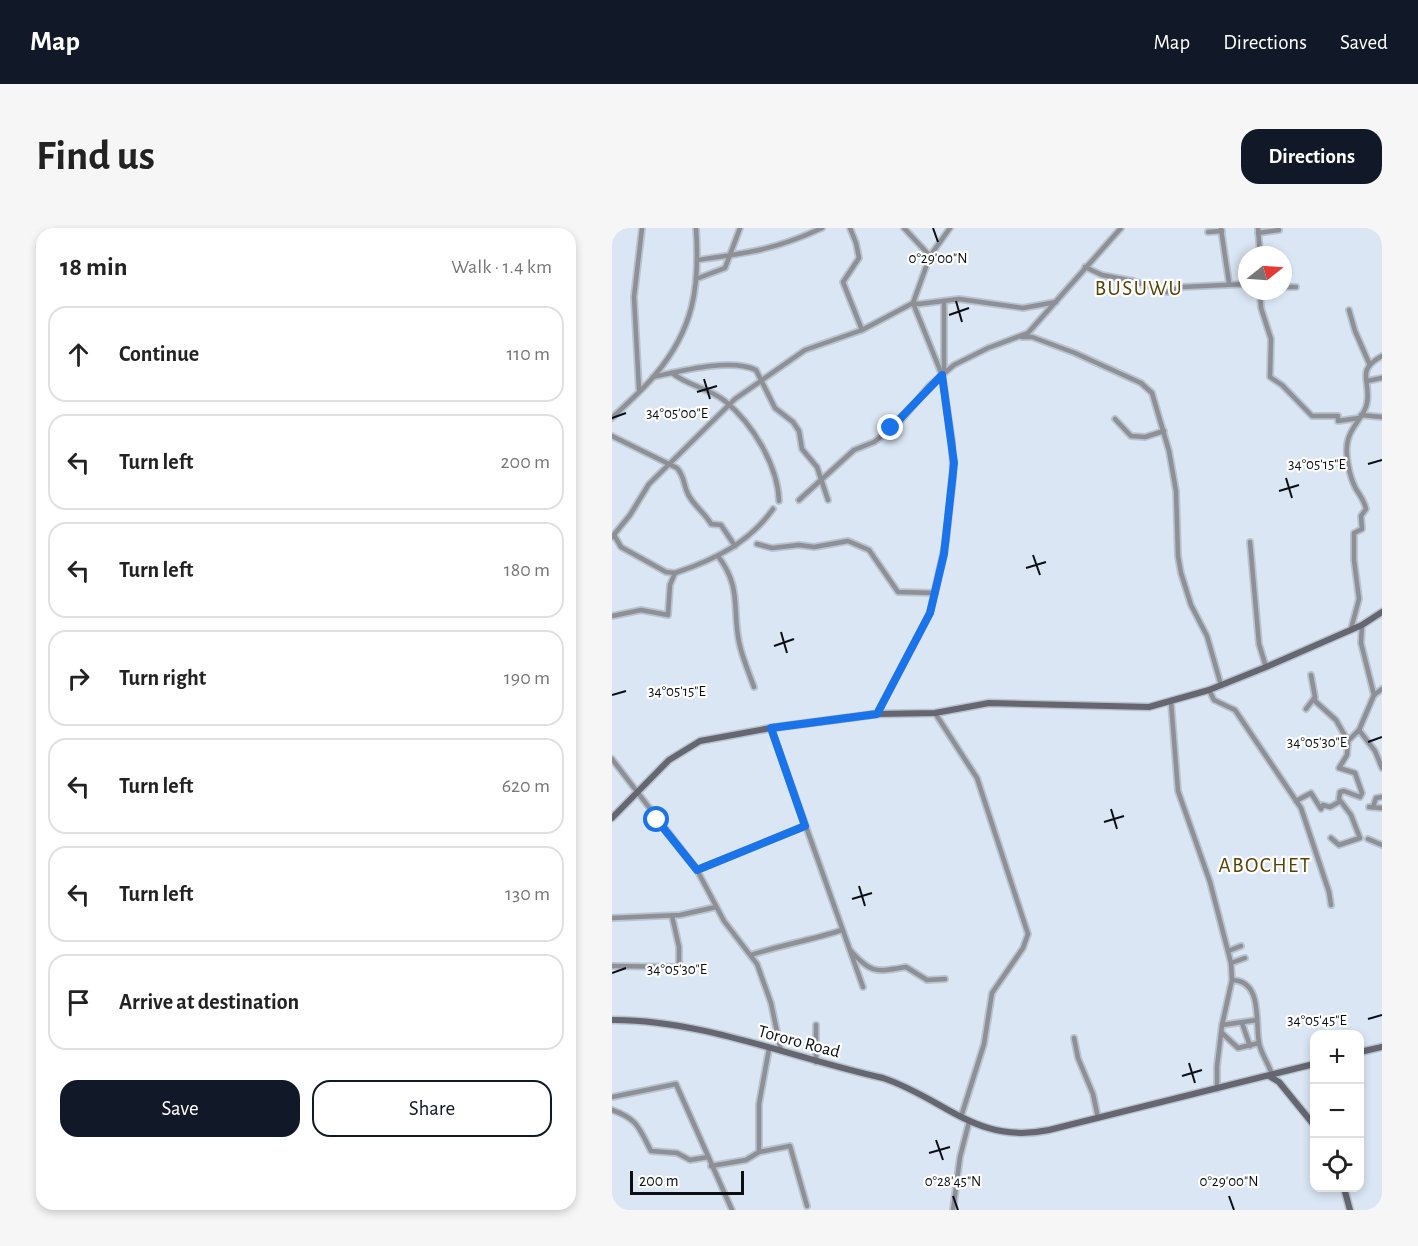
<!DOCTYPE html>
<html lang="en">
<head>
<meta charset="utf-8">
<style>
	body { margin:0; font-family:"Alegreya Sans",sans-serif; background:#f6f6f6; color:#222 }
	.controls { position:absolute; right:18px; bottom:18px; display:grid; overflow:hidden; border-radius:12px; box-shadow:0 3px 9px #0003 }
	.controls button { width:54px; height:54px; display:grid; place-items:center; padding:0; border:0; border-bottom:2px solid #e0e0e0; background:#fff; color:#222; font:30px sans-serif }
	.compass { position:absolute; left:626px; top:18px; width:54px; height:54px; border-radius:50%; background:#fff; box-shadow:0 3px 9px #0003; rotate:73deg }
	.scale { position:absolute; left:18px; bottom:15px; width:114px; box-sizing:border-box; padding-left:6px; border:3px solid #0b0f14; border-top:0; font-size:16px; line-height:21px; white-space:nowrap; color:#0b0f14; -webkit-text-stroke:4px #fff; paint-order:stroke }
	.stop { position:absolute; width:18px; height:18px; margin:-14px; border:4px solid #1a73e8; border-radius:50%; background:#fff }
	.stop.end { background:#1a73e8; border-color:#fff; box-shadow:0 2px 6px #0008 }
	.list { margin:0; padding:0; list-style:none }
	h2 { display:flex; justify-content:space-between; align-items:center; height:78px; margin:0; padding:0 24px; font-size:26px }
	h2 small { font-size:20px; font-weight:400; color:#767676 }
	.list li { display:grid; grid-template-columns:39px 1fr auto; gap:18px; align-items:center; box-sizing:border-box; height:96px; margin:0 12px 12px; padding:0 12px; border:2px solid #e0e0e0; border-radius:18px }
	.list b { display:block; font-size:22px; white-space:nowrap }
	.list em { font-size:20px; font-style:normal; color:#767676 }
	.actions { display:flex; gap:12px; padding:18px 24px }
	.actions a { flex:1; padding:14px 0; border:2px solid #111827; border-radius:18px; text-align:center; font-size:21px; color:#111827 }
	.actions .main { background:#111827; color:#fff }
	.icon { flex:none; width:33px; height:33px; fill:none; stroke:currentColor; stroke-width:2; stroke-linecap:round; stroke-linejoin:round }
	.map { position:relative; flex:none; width:770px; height:982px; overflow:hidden; border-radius:18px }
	header { display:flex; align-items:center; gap:36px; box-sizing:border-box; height:84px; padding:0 30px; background:#111827; color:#fff }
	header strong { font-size:28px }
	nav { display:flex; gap:33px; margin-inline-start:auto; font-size:21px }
	.intro { display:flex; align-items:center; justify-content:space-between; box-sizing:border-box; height:144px; padding:0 36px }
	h1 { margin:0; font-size:42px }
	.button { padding:15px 27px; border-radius:18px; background:#111827; color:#fff; font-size:21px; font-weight:700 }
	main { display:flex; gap:36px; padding:0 36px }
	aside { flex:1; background:#fff; border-radius:18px; box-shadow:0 3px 9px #0003 }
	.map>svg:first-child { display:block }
</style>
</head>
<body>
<header>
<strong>Map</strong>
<nav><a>Map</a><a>Directions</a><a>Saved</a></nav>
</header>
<div class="intro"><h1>Find us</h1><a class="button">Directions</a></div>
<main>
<aside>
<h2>18 min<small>Walk · 1.4 km</small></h2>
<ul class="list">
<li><svg class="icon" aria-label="ahead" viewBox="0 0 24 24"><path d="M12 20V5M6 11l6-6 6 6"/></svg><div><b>Continue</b></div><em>110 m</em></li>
<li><svg class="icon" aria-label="left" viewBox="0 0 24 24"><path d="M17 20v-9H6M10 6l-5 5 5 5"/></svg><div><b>Turn left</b></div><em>200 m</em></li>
<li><svg class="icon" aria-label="left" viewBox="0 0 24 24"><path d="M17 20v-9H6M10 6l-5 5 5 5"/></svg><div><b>Turn left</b></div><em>180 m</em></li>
<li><svg class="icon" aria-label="right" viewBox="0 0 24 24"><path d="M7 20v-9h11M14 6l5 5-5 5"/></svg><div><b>Turn right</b></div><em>190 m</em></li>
<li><svg class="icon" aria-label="left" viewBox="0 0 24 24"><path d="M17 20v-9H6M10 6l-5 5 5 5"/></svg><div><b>Turn left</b></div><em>620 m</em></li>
<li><svg class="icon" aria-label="left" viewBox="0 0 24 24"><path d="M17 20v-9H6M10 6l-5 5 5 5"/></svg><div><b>Turn left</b></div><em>130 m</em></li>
<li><svg class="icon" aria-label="arrive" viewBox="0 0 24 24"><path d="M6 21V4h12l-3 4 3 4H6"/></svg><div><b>Arrive at destination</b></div></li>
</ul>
<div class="actions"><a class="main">Save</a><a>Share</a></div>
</aside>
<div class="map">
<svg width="770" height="982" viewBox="0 0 770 982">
	<rect width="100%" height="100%" fill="#dae6f4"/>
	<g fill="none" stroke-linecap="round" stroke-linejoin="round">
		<g stroke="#b9c4d0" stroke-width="8">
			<g id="street">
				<polyline points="238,0 244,15 247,30 231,54 250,102"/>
				<polyline points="292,0 318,28"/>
				<polyline points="646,0 648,27"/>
				<polyline points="609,1 617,55"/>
				<polyline points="596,4 610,3"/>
				<polyline points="646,5 667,2"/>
				<path d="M85 32C135 25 163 22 210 0"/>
				<polyline points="473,39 490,47 521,53 555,64 570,59 635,56"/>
				<polyline points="84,51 113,40 128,0"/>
				<polyline points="671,59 684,59"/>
				<polyline points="648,63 649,80 659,111 658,149 670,157 700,188 726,188 726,193 747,190"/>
				<polyline points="332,73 332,145"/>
				<polyline points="737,82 743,103 757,135"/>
				<polyline points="410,109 420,109 463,125 529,155 540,165 557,223 564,263 566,328 569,345 579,377 595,408 609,457"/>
				<path d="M60 145C76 158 97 160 113 173 141 196 166 238 167 273"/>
				<path d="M41 149C69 143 118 130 144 142L163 180 181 194 187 203 190 221 205 239 216 272"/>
				<polyline points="755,153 770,150"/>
				<polyline points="27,162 22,69 30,0"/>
				<polyline points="749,187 770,189"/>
				<path d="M0 190C14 176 30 163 43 147 82 101 88 59 84 0"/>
				<polyline points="503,191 519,208 533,209 552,203"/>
				<path d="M0 208 65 240C73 249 71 256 76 266 81 277 93 285 99 296L109 297 123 318"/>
				<polyline points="187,272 242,222 262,214 287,195 317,158 342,137 376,120 416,105 509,0"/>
				<polyline points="2,307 9,319 54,344 63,345"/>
				<polyline points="0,309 18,287 37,256 123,171 193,122 250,102 301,75 307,76 347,71 411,80 444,74"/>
				<polyline points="638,314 647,416 654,439"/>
				<polyline points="145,316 160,320 187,317 202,319 236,313 257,322 286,364 323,365"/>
				<path d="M106 328C130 360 120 379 127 414 130 429 137 445 142 459"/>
				<path d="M0 388 29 382 56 387 58 357 63 345C102 332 137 315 161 281"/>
				<path d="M739 401 747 371 742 332V305L750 301 749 288 754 281C752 272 749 269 744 261 738 250 732 225 736 212 739 198 753 188 755 175 759 151 743 143 770 128"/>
				<polyline points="597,462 602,472 623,482 689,580 717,664 719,677"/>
				<polyline points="762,467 770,461"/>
				<polyline points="703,469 703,473 724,492 736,513"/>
				<polyline points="559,474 566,563 598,654 619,735 620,752 610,797 605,838 605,861"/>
				<polyline points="694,481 703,469 699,447"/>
				<polyline points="323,485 365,550 416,706 411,720 380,765 372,816 349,889"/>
				<polyline points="265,486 318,385 334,312 341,250 340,213 330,147 301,75 318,28 338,0"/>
				<polyline points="159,500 251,759"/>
				<polyline points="747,502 762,467 749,415 750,397"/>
				<polyline points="0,531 85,642 112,693 145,736 159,775 169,823"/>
				<polyline points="684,573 699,565 709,581 711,577 718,579 727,574"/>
				<polyline points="757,579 770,580"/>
				<polyline points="761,579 764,570 770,569"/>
				<polyline points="719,610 727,617 748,610 739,587 727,571 728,564 732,563 748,569 750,565 743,545 727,540 735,527 736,513 747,502 763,523 770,540"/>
				<polyline points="756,611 770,617"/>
				<polyline points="85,642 193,598"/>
				<polyline points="0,690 68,687 104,679"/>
				<path d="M238 722C259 746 264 744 294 739L315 752 333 751"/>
				<polyline points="616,723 629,718"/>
				<path d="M139 727C169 717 200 712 230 702"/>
				<polyline points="619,735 633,730"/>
				<polyline points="0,738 67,739 67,719 60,688"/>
				<path d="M620 752C651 753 643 793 647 815 649 826 657 836 660 847"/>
				<polyline points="630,795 638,818"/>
				<polyline points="610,797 645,792"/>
				<polyline points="610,805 626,820 647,815"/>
				<polyline points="462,810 466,830 481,866 486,890"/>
				<polyline points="204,834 204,797"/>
				<polyline points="0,869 64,856 120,982"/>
				<path d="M0 882C26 891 27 900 39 923L65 925 78 932 96 929"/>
				<polyline points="147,924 178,918 195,978"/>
				<polyline points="99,938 134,932 147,924 147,876 157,821"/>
				<polyline points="341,982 348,929 357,894"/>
			</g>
		</g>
		<g stroke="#b9c4d0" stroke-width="9">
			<g id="secondary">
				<polyline points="0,590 57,532 88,513 159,500 265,486 323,485 377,475 537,479 597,462 654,439 750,397 770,384"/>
				<path d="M0 792C88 791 184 831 271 850 334 871 364 917 437 902L702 836"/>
				<polyline points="748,824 770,819"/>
				<polyline points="657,848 667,854 702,897"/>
				<polyline points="732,960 738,982"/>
			</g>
		</g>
		<use href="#street" stroke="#8f8f96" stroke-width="4.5"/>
		<use href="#secondary" stroke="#666671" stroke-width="6"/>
	</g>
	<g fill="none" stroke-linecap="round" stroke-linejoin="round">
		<polyline stroke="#1a73e8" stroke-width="8" points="45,592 85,642 193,598 159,500 265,486 318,385 332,326 342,235 330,147 279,200"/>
	</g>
	<path fill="none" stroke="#0b0f14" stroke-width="2" d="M321 0 326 14M344 73 350 94M337 87 357 80M92 151 98 171M85 164 105 158M0 190 14 185M756 236 770 232M674 250 680 270M667 263 687 257M421 327 428 347M414 340 434 334M169 404 175 425M162 418 182 411M0 467 14 463M756 514 770 509M499 581 505 601M492 594 512 588M247 658 253 678M240 671 260 665M0 745 14 740M756 791 770 787M577 835 583 855M570 848 590 842M324 912 331 932M317 925 338 919M341 968 346 982M617 968 622 982"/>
	<g text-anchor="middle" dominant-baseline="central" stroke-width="4.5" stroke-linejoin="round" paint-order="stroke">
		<g font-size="18" fill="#0b0f14" stroke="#fff">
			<text transform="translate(187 814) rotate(15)">Tororo Road</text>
		</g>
		<g font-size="21" letter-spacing="1.5" fill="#554200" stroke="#fff">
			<text x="527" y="60">BUSUWU</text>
			<text x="653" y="637">ABOCHET</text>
		</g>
	</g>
	<g font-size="15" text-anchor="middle" fill="#0b0f14" stroke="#fff" stroke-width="4.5" stroke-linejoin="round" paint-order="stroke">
		<text x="326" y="35">0°29'00"N</text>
		<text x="65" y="190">34°05'00"E</text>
		<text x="705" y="241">34°05'15"E</text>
		<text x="65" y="468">34°05'15"E</text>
		<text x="705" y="519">34°05'30"E</text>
		<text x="65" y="746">34°05'30"E</text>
		<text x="705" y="797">34°05'45"E</text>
		<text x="341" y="958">0°28'45"N</text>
		<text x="617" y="958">0°29'00"N</text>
	</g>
</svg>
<div class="controls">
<button>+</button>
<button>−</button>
<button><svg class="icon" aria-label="locate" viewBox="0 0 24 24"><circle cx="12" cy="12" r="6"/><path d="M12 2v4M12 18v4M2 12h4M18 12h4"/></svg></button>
</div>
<svg class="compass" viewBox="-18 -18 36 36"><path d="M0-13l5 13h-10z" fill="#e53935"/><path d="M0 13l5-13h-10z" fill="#767676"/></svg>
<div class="scale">200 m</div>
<div class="stop" style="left:45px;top:592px"></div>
<div class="stop end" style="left:279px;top:200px"></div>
</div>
</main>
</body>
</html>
